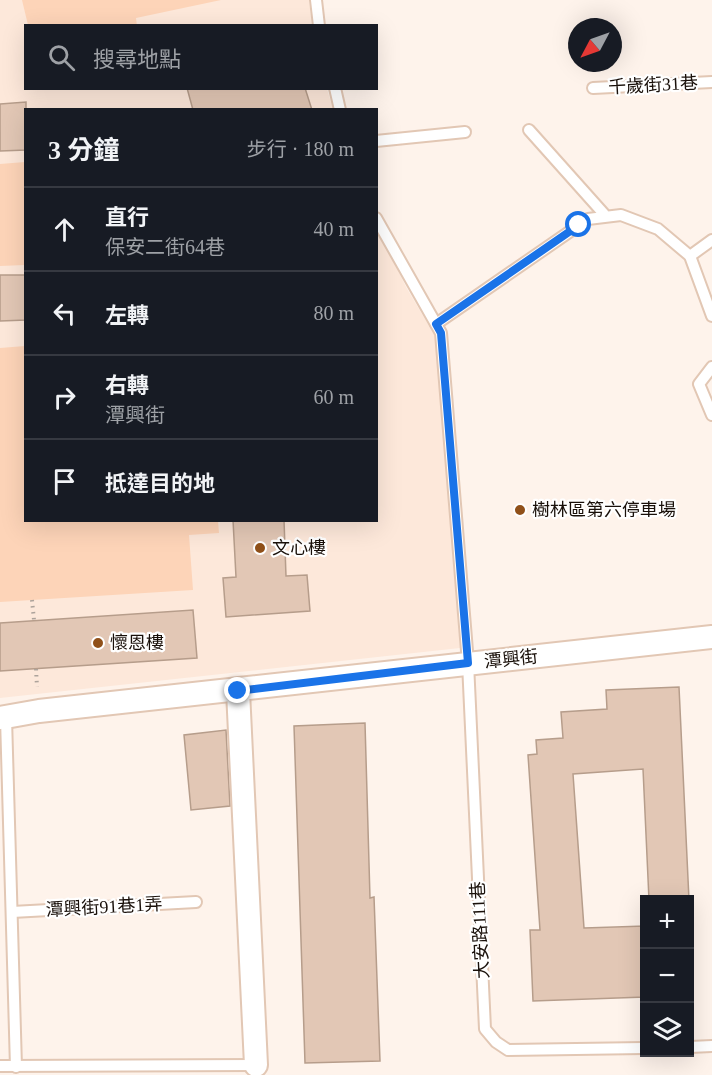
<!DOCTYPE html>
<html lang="zh-TW">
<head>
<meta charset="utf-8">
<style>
	body { margin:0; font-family:"Times New Roman","Noto Sans TC",serif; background:#242831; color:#f1f3f6 }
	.controls { position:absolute; right:18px; bottom:18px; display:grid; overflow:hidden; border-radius:0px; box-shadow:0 6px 24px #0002 }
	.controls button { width:54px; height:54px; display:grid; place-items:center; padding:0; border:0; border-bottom:2px solid #363941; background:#171b24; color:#f1f3f6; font:30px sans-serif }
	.compass { position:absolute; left:568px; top:18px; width:54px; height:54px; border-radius:50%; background:#171b24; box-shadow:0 6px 24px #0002; rotate:229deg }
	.stop { position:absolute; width:18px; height:18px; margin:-14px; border:4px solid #1a73e8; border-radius:50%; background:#fff }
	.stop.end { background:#1a73e8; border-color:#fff; box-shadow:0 2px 6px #0008 }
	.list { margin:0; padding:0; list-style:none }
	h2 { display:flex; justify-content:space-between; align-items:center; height:78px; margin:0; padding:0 24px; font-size:26px }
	h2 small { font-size:20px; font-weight:400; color:#9ea1a6 }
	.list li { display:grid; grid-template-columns:39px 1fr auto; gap:18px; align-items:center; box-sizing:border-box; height:84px; padding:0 24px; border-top:2px solid #363941 }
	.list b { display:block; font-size:22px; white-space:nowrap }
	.list p { margin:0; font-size:20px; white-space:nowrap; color:#9ea1a6 }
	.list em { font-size:20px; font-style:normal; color:#9ea1a6 }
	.icon { flex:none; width:33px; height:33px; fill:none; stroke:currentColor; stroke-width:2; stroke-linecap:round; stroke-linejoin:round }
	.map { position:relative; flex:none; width:712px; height:1075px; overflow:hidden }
	.search { position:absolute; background:#171b24; box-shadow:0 6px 24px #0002; left:24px; top:24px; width:354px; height:66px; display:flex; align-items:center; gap:15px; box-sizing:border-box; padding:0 21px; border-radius:0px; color:#9ea1a6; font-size:22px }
	.panel { position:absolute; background:#171b24; box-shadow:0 6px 24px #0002; left:24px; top:108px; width:354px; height:414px; border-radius:0px }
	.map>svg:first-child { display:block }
</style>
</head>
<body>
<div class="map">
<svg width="712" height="1075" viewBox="0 0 712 1075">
	<rect width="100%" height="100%" fill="#fef3eb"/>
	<polygon fill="#fde8da" points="0,0 309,0 312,25 26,26 26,88 327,89 333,109 26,110 26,520 376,520 377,227 406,287 435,336 460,648 0,698"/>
	<g fill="#fdd4b8">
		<polygon points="22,0 221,0 136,18 137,26 28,25"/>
		<polygon points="25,162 25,265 0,266 0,164"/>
		<polygon points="25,346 26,520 218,521 219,533 189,535 193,590 0,602 0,348"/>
	</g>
	<g fill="#e2c7b5" stroke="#b69d8b" stroke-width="1.5">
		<polygon points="187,88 305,88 312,110 193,110"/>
		<polygon points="26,102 26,150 0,151 0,104"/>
		<polygon points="0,275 26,275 26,320 0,321"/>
		<polygon points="233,520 284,520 286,576 307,575 310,611 226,617 223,578 236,577"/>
		<polygon points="193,610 197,658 0,671 0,623"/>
		<polygon points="679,687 689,900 649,900 643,769 573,774 584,928 645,926 645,997 533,1001 530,930 540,930 528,755 537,754 536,740 563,738 561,712 607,709 606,690"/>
		<polygon points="365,723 370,898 374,897 380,1061 305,1063 294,726"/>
		<polygon points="226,730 230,806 191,810 184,735"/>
	</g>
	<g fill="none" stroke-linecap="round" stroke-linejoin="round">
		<g stroke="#e2c7b4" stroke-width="14">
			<g id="service">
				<polyline points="316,0 319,26"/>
				<polyline points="335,88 340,110"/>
				<polyline points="593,88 712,82"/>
				<polyline points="529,130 604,214"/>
				<polyline points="376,141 465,132"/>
				<polyline points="376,218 441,333 468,663 485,1029 496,1042 508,1050 644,1048"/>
				<polyline points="690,256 712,240"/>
				<polyline points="436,324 588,219 621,215 658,229 690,256 712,316"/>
				<polyline points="712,367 699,384 712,415"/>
				<polyline points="6,718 16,1067"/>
				<polyline points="12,912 196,902"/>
				<polyline points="690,1047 712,1046"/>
				<polyline points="0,1066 256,1065"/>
			</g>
		</g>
		<g stroke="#e2c7b4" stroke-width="26">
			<g id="minor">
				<polyline points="238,691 256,1065"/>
				<polyline points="0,718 39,711 712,637"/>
			</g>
		</g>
		<g stroke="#ada39b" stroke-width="4" stroke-dasharray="1.5 4.5" stroke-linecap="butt">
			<polyline points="32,600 34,620"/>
			<polyline points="36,669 37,687"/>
		</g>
		<use href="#service" stroke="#fff" stroke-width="10"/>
		<use href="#minor" stroke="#fff" stroke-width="22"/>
	</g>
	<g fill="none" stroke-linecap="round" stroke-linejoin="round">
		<polyline stroke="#1a73e8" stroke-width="8" points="238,691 468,663 441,333 436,324 579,225"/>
	</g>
	<g fill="#905019" stroke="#fff" stroke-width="2">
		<circle cx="520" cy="510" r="6"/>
		<circle cx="260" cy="548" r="6"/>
		<circle cx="98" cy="643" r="6"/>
	</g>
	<g text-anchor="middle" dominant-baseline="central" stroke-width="4.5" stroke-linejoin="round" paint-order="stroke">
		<g font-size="18" fill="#19100a" stroke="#fff">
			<text transform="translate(653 85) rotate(-3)">千歲街31巷</text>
			<text transform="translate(511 659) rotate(-6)">潭興街</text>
			<text transform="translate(104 907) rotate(-3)">潭興街91巷1弄</text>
			<text transform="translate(480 930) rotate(-93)">大安路111巷</text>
		</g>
		<g font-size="18" fill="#19100a" stroke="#fff" text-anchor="start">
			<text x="532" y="510">樹林區第六停車場</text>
			<text x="272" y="548">文心樓</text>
			<text x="110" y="643">懷恩樓</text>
		</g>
	</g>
</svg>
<div class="controls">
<button>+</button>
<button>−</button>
<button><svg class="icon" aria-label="layers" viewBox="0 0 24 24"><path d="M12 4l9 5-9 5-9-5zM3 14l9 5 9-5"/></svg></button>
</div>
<svg class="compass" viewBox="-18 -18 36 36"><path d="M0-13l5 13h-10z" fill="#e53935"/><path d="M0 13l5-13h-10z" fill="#9ea1a6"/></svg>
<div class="stop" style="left:579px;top:225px"></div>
<div class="stop end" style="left:238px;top:691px"></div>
<div class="search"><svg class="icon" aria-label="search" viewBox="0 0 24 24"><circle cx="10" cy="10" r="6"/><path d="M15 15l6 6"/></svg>搜尋地點</div>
<section class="panel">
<h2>3 分鐘<small>步行 · 180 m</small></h2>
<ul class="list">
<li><svg class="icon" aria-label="ahead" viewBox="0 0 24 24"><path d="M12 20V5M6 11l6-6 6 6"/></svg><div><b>直行</b><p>保安二街64巷</p></div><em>40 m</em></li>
<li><svg class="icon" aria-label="left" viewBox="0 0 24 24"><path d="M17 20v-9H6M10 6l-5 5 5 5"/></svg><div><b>左轉</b></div><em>80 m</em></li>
<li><svg class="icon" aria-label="right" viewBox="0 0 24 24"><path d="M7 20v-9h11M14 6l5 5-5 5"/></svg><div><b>右轉</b><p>潭興街</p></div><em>60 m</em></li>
<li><svg class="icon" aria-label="arrive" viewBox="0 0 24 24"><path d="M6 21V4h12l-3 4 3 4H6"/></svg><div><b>抵達目的地</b></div></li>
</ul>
</section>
</div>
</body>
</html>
